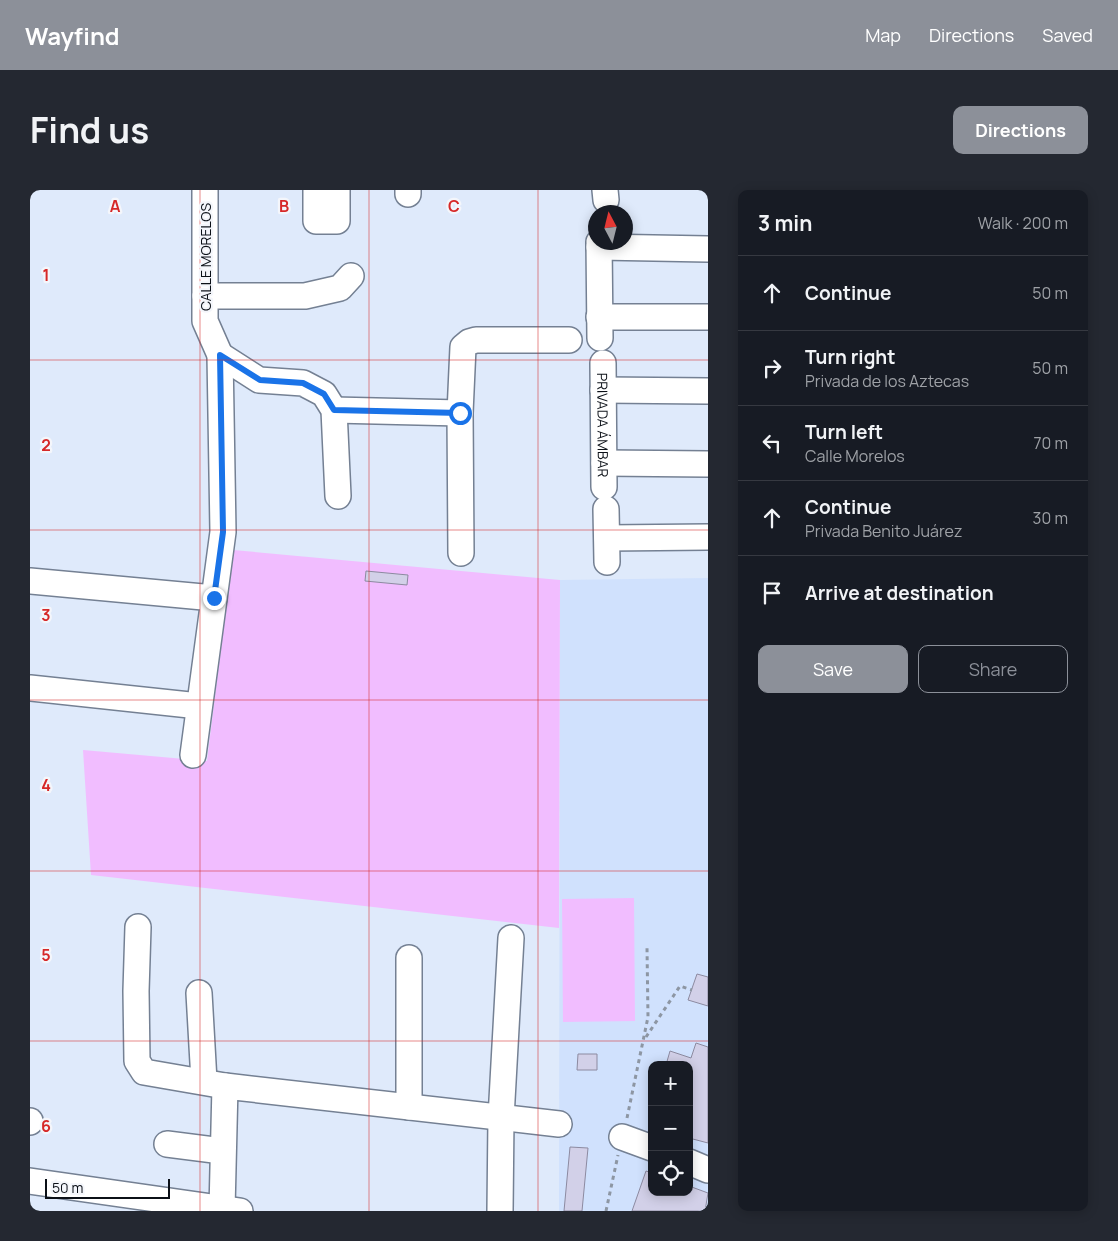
<!DOCTYPE html>
<html lang="en">
<head>
<meta charset="utf-8">
<style>
	body { margin:0; font-family:Manrope,sans-serif; background:#242831; color:#f1f3f6 }
	.controls { position:absolute; right:15px; bottom:15px; display:grid; overflow:hidden; border-radius:10px; box-shadow:0 2px 12px #0003 }
	.controls button { width:45px; height:45px; display:grid; place-items:center; padding:0; border:0; border-bottom:1px solid #363941; background:#171b24; color:#f1f3f6; font:25px sans-serif }
	.compass { position:absolute; left:558px; top:15px; width:45px; height:45px; border-radius:50%; background:#171b24; box-shadow:0 2px 12px #0003; rotate:353deg }
	.scale { position:absolute; left:15px; bottom:12px; width:125px; box-sizing:border-box; padding-left:5px; border:2px solid #0b1017; border-top:0; font-size:14px; line-height:18px; white-space:nowrap; color:#0b1017; -webkit-text-stroke:4px #f4f6fb; paint-order:stroke }
	.stop { position:absolute; width:15px; height:15px; margin:-11px; border:4px solid #1a73e8; border-radius:50%; background:#fff }
	.stop.end { background:#1a73e8; border-color:#fff; box-shadow:0 1px 5px #0008 }
	.list { margin:0; padding:0; list-style:none }
	h2 { display:flex; justify-content:space-between; align-items:center; height:65px; margin:0; padding:0 20px; font-size:21px }
	h2 small { font-size:16px; font-weight:400; color:#9ea1a6 }
	.list li { display:grid; grid-template-columns:32px 1fr auto; gap:15px; align-items:center; box-sizing:border-box; height:75px; padding:0 20px; border-top:1px solid #363941 }
	.list b { display:block; font-size:19px; white-space:nowrap }
	.list p { margin:0; font-size:16px; white-space:nowrap; color:#9ea1a6 }
	.list em { font-size:16px; font-style:normal; color:#9ea1a6 }
	.actions { display:flex; gap:10px; padding:15px 20px }
	.actions a { flex:1; padding:11px 0; border:1px solid #8c9099; border-radius:10px; text-align:center; font-size:18px; color:#8c9099 }
	.actions .main { background:#8c9099; color:#fff }
	.icon { flex:none; width:28px; height:28px; fill:none; stroke:currentColor; stroke-width:2; stroke-linecap:round; stroke-linejoin:round }
	.map { position:relative; flex:none; width:678px; height:1021px; overflow:hidden; border-radius:10px }
	header { display:flex; align-items:center; gap:30px; box-sizing:border-box; height:70px; padding:0 25px; background:#8c9099; color:#fff }
	header strong { font-size:24px }
	nav { display:flex; gap:28px; margin-inline-start:auto; font-size:18px }
	.intro { display:flex; align-items:center; justify-content:space-between; box-sizing:border-box; height:120px; padding:0 30px }
	h1 { margin:0; font-size:35px }
	.button { padding:12px 22px; border-radius:10px; background:#8c9099; color:#fff; font-size:18px; font-weight:700 }
	main { display:flex; gap:30px; padding:0 30px }
	aside { flex:1; background:#171b24; border-radius:10px; box-shadow:0 2px 12px #0003 }
	.map>svg:first-child { display:block }
</style>
</head>
<body>
<header>
<strong>Wayfind</strong>
<nav><a>Map</a><a>Directions</a><a>Saved</a></nav>
</header>
<div class="intro"><h1>Find us</h1><a class="button">Directions</a></div>
<main>
<div class="map">
<svg width="678" height="1021" viewBox="0 0 678 1021">
	<rect width="100%" height="100%" fill="#dfeafb"/>
	<path fill="#d0e1fd" fill-rule="evenodd" d="M678 388V1021H529L530 390ZM622 875H659V1002H622Z"/>
	<g fill="#f1bdff">
		<polygon points="203,360 530,390 529,738 61,685 53,560 177,571"/>
		<polygon points="604,708 605,831 533,832 532,709"/>
	</g>
	<g fill="#d2d0e8" stroke="#8c8aa0">
		<polygon points="336,381 378,385 377,395 335,391"/>
		<polygon points="667,784 678,787 678,816 658,810"/>
		<polygon points="666,853 678,857 678,953 659,948 659,875 636,875 640,861 661,868"/>
		<polygon points="548,864 567,864 567,880 547,880"/>
		<polygon points="540,957 558,958 552,1021 534,1021"/>
		<polygon points="616,981 622,983 622,1002 659,1002 659,996 678,1003 675,1021 602,1021"/>
	</g>
	<g fill="none" stroke-linecap="round" stroke-linejoin="round">
		<g stroke="#748093" stroke-width="28">
			<g id="minor">
				<polyline points="286,0 286,31 307,31 307,0"/>
				<polyline points="378,0 378,4"/>
				<polyline points="575,0 576,10"/>
				<polyline points="569,52 570,148"/>
				<polyline points="569,57 678,59"/>
				<polyline points="175,106 275,106 310,98 321,86"/>
				<polyline points="569,127 678,127"/>
				<polyline points="190,165 229,190 273,193 294,204 304,220 308,306"/>
				<path id="s1" d="M573 173 574 297"/>
				<polyline points="573,200 678,201"/>
				<polyline points="304,220 430,223"/>
				<polyline points="574,273 678,274"/>
				<polyline points="576,319 577,372"/>
				<polyline points="577,348 678,347"/>
				<polyline points="431,363 430,223 433,157 439,152 446,150 539,150"/>
				<polyline points="0,391 184,408"/>
				<polyline points="0,498 169,516"/>
				<polyline points="163,565 193,342 190,165 175,131 175,0"/>
				<polyline points="108,737 106,801 107,871 114,882 195,896"/>
				<polyline points="169,803 174,891"/>
				<polyline points="379,917 379,768"/>
				<polyline points="0,931 0,932"/>
				<polyline points="592,947 622,958"/>
				<polyline points="137,954 192,961"/>
				<polyline points="659,972 678,980"/>
				<polyline points="0,991 210,1021"/>
				<polyline points="192,1019 195,896 529,934"/>
				<polyline points="470,1021 471,928 481,748"/>
			</g>
		</g>
		<g stroke="#8d96a3" stroke-width="3" stroke-dasharray="4 4" stroke-linecap="butt">
			<polyline points="616,847 650,796 662,800"/>
			<polyline points="597,928 618,827 617,757"/>
			<polyline points="576,1021 588,965"/>
		</g>
		<use href="#minor" stroke="#fff" stroke-width="25"/>
	</g>
	<g fill="none" stroke-linecap="round" stroke-linejoin="round">
		<polyline stroke="#1a73e8" stroke-width="6" points="184,408 193,342 190,165 230,190 273,193 294,204 304,220 430,223"/>
	</g>
	<path fill="none" stroke="#d62828" stroke-width="1" stroke-opacity="0.55" d="M170 0V1021M339 0V1021M508 0V1021M0 170H678M0 340H678M0 510H678M0 681H678M0 851H678"/>
	<g text-anchor="middle" dominant-baseline="central" stroke-width="4.5" stroke-linejoin="round" paint-order="stroke">
		<g font-size="14" fill="#0b1017" stroke="#f4f6fb">
			<text transform="translate(175 67) rotate(-90)">CALLE MORELOS</text>
			<text stroke="none"><textPath href="#s1" startOffset="62">PRIVADA ÁMBAR</textPath></text>
		</g>
	</g>
	<g font-size="16" text-anchor="middle" font-weight="bold" fill="#d62828" stroke="#f4f6fb" stroke-width="4.5" stroke-linejoin="round" paint-order="stroke">
		<text x="85" y="22">A</text>
		<text x="254" y="22">B</text>
		<text x="424" y="22">C</text>
		<text x="16" y="91">1</text>
		<text x="16" y="261">2</text>
		<text x="16" y="431">3</text>
		<text x="16" y="601">4</text>
		<text x="16" y="771">5</text>
		<text x="16" y="942">6</text>
	</g>
</svg>
<div class="controls">
<button>+</button>
<button>−</button>
<button><svg class="icon" aria-label="locate" viewBox="0 0 24 24"><circle cx="12" cy="12" r="6"/><path d="M12 2v4M12 18v4M2 12h4M18 12h4"/></svg></button>
</div>
<svg class="compass" viewBox="-18 -18 36 36"><path d="M0-13l5 13h-10z" fill="#e53935"/><path d="M0 13l5-13h-10z" fill="#9ea1a6"/></svg>
<div class="scale">50 m</div>
<div class="stop" style="left:430px;top:223px"></div>
<div class="stop end" style="left:184px;top:408px"></div>
</div>
<aside>
<h2>3 min<small>Walk · 200 m</small></h2>
<ul class="list">
<li><svg class="icon" aria-label="ahead" viewBox="0 0 24 24"><path d="M12 20V5M6 11l6-6 6 6"/></svg><div><b>Continue</b></div><em>50 m</em></li>
<li><svg class="icon" aria-label="right" viewBox="0 0 24 24"><path d="M7 20v-9h11M14 6l5 5-5 5"/></svg><div><b>Turn right</b><p>Privada de los Aztecas</p></div><em>50 m</em></li>
<li><svg class="icon" aria-label="left" viewBox="0 0 24 24"><path d="M17 20v-9H6M10 6l-5 5 5 5"/></svg><div><b>Turn left</b><p>Calle Morelos</p></div><em>70 m</em></li>
<li><svg class="icon" aria-label="ahead" viewBox="0 0 24 24"><path d="M12 20V5M6 11l6-6 6 6"/></svg><div><b>Continue</b><p>Privada Benito Juárez</p></div><em>30 m</em></li>
<li><svg class="icon" aria-label="arrive" viewBox="0 0 24 24"><path d="M6 21V4h12l-3 4 3 4H6"/></svg><div><b>Arrive at destination</b></div></li>
</ul>
<div class="actions"><a class="main">Save</a><a>Share</a></div>
</aside>
</main>
</body>
</html>
